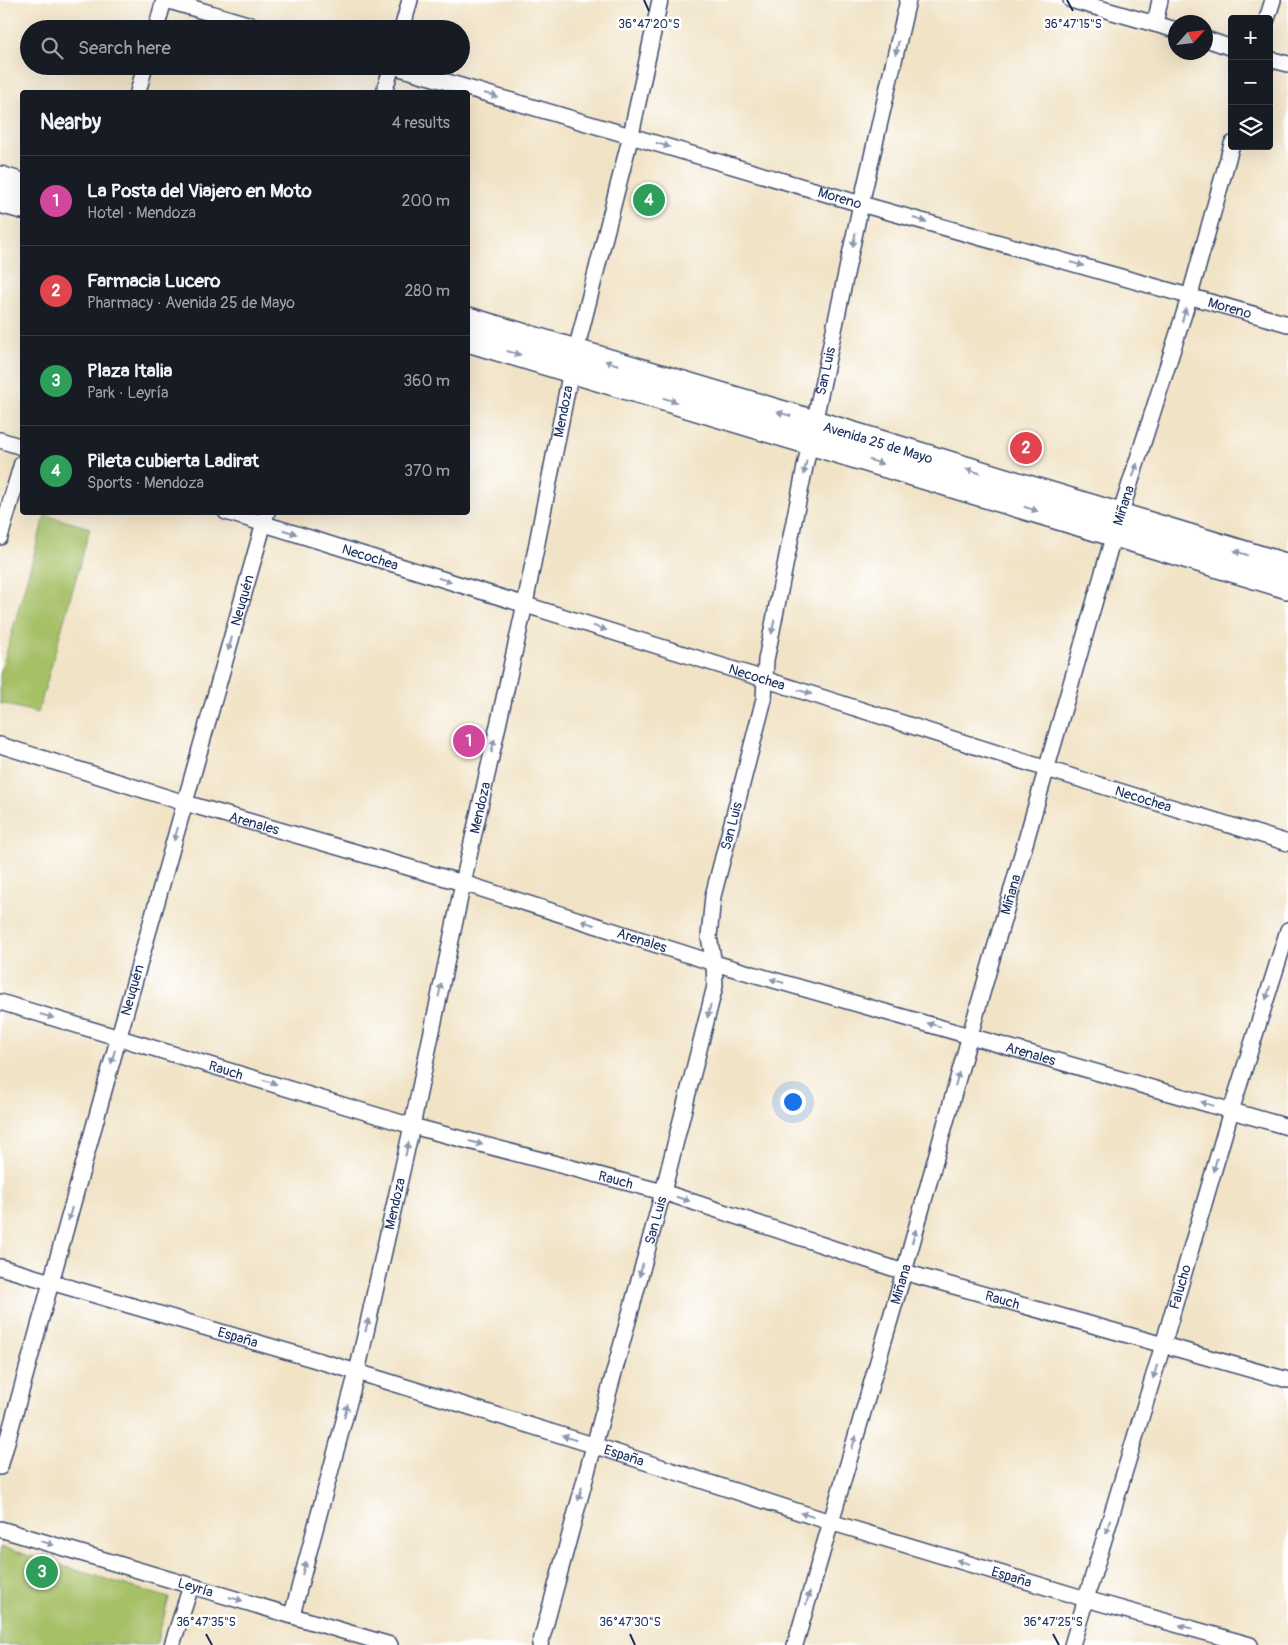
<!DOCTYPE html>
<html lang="en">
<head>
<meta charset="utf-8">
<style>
	body { margin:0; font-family:Pangolin,sans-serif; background:#242831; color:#f1f3f6 }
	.controls { position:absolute; right:15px; top:15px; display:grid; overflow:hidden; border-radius:5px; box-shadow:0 5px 20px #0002 }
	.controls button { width:45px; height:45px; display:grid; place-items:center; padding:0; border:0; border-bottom:1px solid #363941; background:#171b24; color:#f1f3f6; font:25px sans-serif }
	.compass { position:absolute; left:1168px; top:15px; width:45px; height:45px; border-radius:50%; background:#171b24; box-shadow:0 5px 20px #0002; rotate:63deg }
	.you { position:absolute; left:792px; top:1101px; width:18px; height:18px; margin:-12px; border:4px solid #fff; border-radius:50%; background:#1a73e8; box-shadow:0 0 0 8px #1a73e833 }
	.badge { display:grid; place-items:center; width:32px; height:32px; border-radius:50%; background:#1f6fb2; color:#fff; font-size:16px; font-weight:700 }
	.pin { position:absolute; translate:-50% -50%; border:2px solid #fff; box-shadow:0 1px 5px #0006 }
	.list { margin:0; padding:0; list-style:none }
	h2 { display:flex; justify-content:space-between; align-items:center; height:65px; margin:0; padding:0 20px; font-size:21px }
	h2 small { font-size:16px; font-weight:400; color:#9ea1a6 }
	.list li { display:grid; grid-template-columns:32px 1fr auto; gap:15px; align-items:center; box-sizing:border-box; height:90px; padding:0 20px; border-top:1px solid #363941 }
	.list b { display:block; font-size:19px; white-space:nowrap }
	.list p { margin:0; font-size:16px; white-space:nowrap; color:#9ea1a6 }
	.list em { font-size:16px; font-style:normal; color:#9ea1a6 }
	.icon { flex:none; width:28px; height:28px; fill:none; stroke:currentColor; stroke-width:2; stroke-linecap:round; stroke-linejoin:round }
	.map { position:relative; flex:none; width:1288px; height:1645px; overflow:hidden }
	.search { position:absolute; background:#171b24; box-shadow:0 5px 20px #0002; left:20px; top:20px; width:450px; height:55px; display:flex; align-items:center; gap:12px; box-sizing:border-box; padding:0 18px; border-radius:28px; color:#9ea1a6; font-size:19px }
	.panel { position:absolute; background:#171b24; box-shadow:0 5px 20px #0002; left:20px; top:90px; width:450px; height:425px; border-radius:5px }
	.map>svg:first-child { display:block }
</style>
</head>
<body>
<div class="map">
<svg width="1288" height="1645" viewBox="0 0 1288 1645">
	<rect width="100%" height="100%" fill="#fff"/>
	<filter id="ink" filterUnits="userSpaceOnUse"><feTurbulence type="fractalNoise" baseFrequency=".02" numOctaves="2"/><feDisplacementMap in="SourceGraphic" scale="10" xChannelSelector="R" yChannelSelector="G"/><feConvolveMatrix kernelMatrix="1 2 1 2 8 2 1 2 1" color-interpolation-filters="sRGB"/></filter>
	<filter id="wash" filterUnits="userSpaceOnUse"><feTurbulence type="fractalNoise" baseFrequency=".0096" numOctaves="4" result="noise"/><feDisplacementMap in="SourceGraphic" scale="20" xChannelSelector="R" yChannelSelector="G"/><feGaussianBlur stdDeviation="1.12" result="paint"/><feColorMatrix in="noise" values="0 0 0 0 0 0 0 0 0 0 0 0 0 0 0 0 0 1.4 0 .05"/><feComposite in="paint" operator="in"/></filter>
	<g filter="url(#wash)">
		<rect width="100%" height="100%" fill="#f1e3c6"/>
		<g fill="#a6c066" stroke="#607862">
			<polygon points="45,515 90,528 38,713 0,703 0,675"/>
			<polygon points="0,1547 169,1598 156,1645 0,1645"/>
		</g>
	</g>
	<g filter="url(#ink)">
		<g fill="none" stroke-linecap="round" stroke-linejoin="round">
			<g stroke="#3b4a6e" stroke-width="18">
				<g id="minor">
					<polyline points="166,0 264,29"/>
					<polyline points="1071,0 1176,30"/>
					<polyline points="1267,19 1273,0"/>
					<polyline points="1155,24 1160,0"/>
					<polyline points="156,29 164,0"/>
					<polyline points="402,29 410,0"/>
					<polyline points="1206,39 1232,48"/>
					<polyline points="1269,59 1288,64"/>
					<path id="s1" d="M393 66 861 204 1288 324"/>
					<polyline points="138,92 145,66"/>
					<polyline points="384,92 392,66"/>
					<polyline points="0,440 22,447"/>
					<path id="s2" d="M226 512 764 679 1047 769 1288 843"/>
					<polyline points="0,537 22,463"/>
					<path id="s3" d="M0 745 185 803 463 883 714 963 1288 1127"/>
					<path id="s4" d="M0 1002 412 1126 663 1192 904 1272 1288 1380"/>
					<path id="s5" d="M0 1267 357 1372 593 1445 830 1522 1086 1599 1250 1645"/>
					<path id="s6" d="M0 1467 119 1036 267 512"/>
					<path id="s7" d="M0 1529 390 1645"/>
					<path id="s8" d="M292 1615 357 1372 412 1126 463 883 525 604 571 370 631 135 660 0"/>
					<polyline points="172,1645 191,1586"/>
					<path id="s9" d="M540 1645 663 1192 715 986 714 963 709 937 713 896 764 699 766 660 810 442 861 204 908 0"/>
					<path id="s10" d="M795 1645 904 1272 970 1035 1114 534 1190 295 1232 144"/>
					<path id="s11" d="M1072 1645 1163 1345 1231 1111 1288 930"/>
				</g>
			</g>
			<g stroke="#3b4a6e" stroke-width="28">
				<g id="primary">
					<polyline points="0,179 22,186"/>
					<polyline points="0,200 22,206"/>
					<path id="s12" d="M468 320 814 423 1288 567"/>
					<polyline points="468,339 1288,586"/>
				</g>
			</g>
			<use href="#minor" stroke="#fff" stroke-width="15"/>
			<use href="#primary" stroke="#fff" stroke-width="25"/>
		</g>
		<defs><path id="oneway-solid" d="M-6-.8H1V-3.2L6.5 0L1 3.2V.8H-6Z" transform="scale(1.25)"/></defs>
		<g fill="#8d97ae">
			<use href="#oneway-solid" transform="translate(897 48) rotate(103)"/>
			<use href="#oneway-solid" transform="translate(491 95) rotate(16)"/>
			<use href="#oneway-solid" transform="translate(663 145) rotate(17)"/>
			<use href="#oneway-solid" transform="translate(920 220) rotate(16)"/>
			<use href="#oneway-solid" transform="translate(854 240) rotate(102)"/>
			<use href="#oneway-solid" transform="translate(1077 264) rotate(16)"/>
			<use href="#oneway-solid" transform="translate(1184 315) rotate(-73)"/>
			<use href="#oneway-solid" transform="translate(514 353) rotate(16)"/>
			<use href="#oneway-solid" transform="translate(612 363) rotate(-164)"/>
			<use href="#oneway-solid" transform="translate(670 400) rotate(17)"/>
			<use href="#oneway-solid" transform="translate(784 414) rotate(-164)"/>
			<use href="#oneway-solid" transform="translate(876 462) rotate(17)"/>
			<use href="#oneway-solid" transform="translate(805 468) rotate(102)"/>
			<use href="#oneway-solid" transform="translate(1135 470) rotate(-73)"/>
			<use href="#oneway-solid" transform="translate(973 471) rotate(-163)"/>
			<use href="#oneway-solid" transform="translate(1031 509) rotate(17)"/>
			<use href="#oneway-solid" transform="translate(290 532) rotate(17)"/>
			<use href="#oneway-solid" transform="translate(1241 553) rotate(-163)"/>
			<use href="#oneway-solid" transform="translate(445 580) rotate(17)"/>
			<use href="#oneway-solid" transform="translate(773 627) rotate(102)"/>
			<use href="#oneway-solid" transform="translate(600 628) rotate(17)"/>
			<use href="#oneway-solid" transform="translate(230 644) rotate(106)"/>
			<use href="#oneway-solid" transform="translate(805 692) rotate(18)"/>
			<use href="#oneway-solid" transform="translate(493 746) rotate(-77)"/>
			<use href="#oneway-solid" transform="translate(176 834) rotate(106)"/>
			<use href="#oneway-solid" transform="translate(588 923) rotate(-162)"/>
			<use href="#oneway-solid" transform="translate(777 981) rotate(-164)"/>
			<use href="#oneway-solid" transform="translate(440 990) rotate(-78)"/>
			<use href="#oneway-solid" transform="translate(1268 993) rotate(107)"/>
			<use href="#oneway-solid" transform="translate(709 1011) rotate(104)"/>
			<use href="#oneway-solid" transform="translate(47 1016) rotate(16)"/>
			<use href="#oneway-solid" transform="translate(934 1025) rotate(-164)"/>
			<use href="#oneway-solid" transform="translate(113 1057) rotate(105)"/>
			<use href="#oneway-solid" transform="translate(957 1079) rotate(-75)"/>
			<use href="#oneway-solid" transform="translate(270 1082) rotate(17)"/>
			<use href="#oneway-solid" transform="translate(1207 1104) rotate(-164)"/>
			<use href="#oneway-solid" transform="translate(476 1143) rotate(15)"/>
			<use href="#oneway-solid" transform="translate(407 1149) rotate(-77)"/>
			<use href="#oneway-solid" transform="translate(1215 1165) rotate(106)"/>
			<use href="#oneway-solid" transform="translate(683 1199) rotate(18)"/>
			<use href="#oneway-solid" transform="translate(70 1214) rotate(105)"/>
			<use href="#oneway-solid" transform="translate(914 1236) rotate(-75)"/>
			<use href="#oneway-solid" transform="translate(641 1270) rotate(105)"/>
			<use href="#oneway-solid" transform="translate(367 1325) rotate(-77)"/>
			<use href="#oneway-solid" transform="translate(1155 1372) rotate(107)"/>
			<use href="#oneway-solid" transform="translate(346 1411) rotate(-75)"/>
			<use href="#oneway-solid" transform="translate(569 1438) rotate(-163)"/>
			<use href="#oneway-solid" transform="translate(854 1442) rotate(-73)"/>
			<use href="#oneway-solid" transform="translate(580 1494) rotate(105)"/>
			<use href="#oneway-solid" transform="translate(807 1515) rotate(-162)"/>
			<use href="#oneway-solid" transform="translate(1108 1527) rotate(107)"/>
			<use href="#oneway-solid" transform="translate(47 1543) rotate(17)"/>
			<use href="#oneway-solid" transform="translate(963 1562) rotate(-163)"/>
			<use href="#oneway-solid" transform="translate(304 1568) rotate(-75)"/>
			<use href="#oneway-solid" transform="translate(808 1598) rotate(-74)"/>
			<use href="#oneway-solid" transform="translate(236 1599) rotate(16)"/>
			<use href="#oneway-solid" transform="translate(1186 1627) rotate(-164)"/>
		</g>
	</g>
	<path fill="none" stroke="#1b2f5e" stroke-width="2" d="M644 0 649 11M1067 0 1073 11M206 1634 212 1645M630 1634 635 1645M1053 1634 1059 1645"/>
	<g text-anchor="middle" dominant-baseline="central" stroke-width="5" stroke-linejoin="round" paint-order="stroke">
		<g font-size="14" fill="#1b2f5e" stroke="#fff">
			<text stroke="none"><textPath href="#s1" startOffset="466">Moreno</textPath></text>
			<text stroke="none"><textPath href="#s1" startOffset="871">Moreno</textPath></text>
			<text stroke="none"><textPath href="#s9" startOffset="1310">San Luis</textPath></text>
			<text stroke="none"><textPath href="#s8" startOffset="1234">Mendoza</textPath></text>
			<text stroke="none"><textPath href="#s12" startOffset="428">Avenida 25 de Mayo</textPath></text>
			<text stroke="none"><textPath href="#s10" startOffset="1186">Miñana</textPath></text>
			<text stroke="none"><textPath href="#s2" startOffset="151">Necochea</textPath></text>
			<text stroke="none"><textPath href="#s6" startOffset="900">Neuquén</textPath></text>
			<text stroke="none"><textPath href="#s2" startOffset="556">Necochea</textPath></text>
			<text stroke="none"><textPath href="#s2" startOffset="961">Necochea</textPath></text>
			<text stroke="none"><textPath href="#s8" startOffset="829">Mendoza</textPath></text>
			<text stroke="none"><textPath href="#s3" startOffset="266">Arenales</textPath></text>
			<text stroke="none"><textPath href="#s9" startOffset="845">San Luis</textPath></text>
			<text stroke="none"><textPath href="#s10" startOffset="781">Miñana</textPath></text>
			<text stroke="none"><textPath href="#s3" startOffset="671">Arenales</textPath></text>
			<text stroke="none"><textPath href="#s6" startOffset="495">Neuquén</textPath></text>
			<text stroke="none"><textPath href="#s3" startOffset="1076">Arenales</textPath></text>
			<text stroke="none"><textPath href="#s4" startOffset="236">Rauch</textPath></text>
			<text stroke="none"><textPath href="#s4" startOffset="641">Rauch</textPath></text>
			<text stroke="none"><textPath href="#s8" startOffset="424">Mendoza</textPath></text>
			<text stroke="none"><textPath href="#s9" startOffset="440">San Luis</textPath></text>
			<text stroke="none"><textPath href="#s10" startOffset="376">Miñana</textPath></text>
			<text stroke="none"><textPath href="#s11" startOffset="374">Falucho</textPath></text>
			<text stroke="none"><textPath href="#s4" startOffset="1046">Rauch</textPath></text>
			<text stroke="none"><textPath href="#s5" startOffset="248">España</textPath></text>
			<text stroke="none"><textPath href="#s5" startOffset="652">España</textPath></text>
			<text stroke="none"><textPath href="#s5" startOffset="1058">España</textPath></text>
			<text stroke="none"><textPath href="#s7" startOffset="204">Leyría</textPath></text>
		</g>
	</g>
	<g font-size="12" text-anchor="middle" fill="#1b2f5e" stroke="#fff" stroke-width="5" stroke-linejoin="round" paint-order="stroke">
		<text x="649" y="28">36°47'20"S</text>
		<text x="1073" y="28">36°47'15"S</text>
		<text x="206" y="1626">36°47'35"S</text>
		<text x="630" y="1626">36°47'30"S</text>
		<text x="1053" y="1626">36°47'25"S</text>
	</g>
</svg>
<div class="controls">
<button>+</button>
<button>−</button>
<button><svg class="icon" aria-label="layers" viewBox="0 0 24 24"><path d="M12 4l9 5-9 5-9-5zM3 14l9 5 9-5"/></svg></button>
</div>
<svg class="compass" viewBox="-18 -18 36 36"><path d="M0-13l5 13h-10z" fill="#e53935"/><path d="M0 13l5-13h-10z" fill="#9ea1a6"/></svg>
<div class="you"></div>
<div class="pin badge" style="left:469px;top:741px;background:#d1479c">1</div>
<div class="pin badge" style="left:1026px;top:448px;background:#e0444e">2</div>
<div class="pin badge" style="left:42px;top:1572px;background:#2e9e5b">3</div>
<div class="pin badge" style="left:649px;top:200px;background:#2e9e5b">4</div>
<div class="search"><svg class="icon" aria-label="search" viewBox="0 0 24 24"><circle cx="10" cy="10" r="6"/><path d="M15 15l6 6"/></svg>Search here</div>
<section class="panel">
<h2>Nearby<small>4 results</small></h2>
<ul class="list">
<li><span class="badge" style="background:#d1479c">1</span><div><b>La Posta del Viajero en Moto</b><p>Hotel · Mendoza</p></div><em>200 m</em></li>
<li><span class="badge" style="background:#e0444e">2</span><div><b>Farmacia Lucero</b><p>Pharmacy · Avenida 25 de Mayo</p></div><em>280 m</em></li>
<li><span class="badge" style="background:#2e9e5b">3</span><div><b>Plaza Italia</b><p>Park · Leyría</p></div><em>360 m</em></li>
<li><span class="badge" style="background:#2e9e5b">4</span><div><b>Pileta cubierta Ladirat</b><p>Sports · Mendoza</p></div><em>370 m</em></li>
</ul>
</section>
</div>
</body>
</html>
